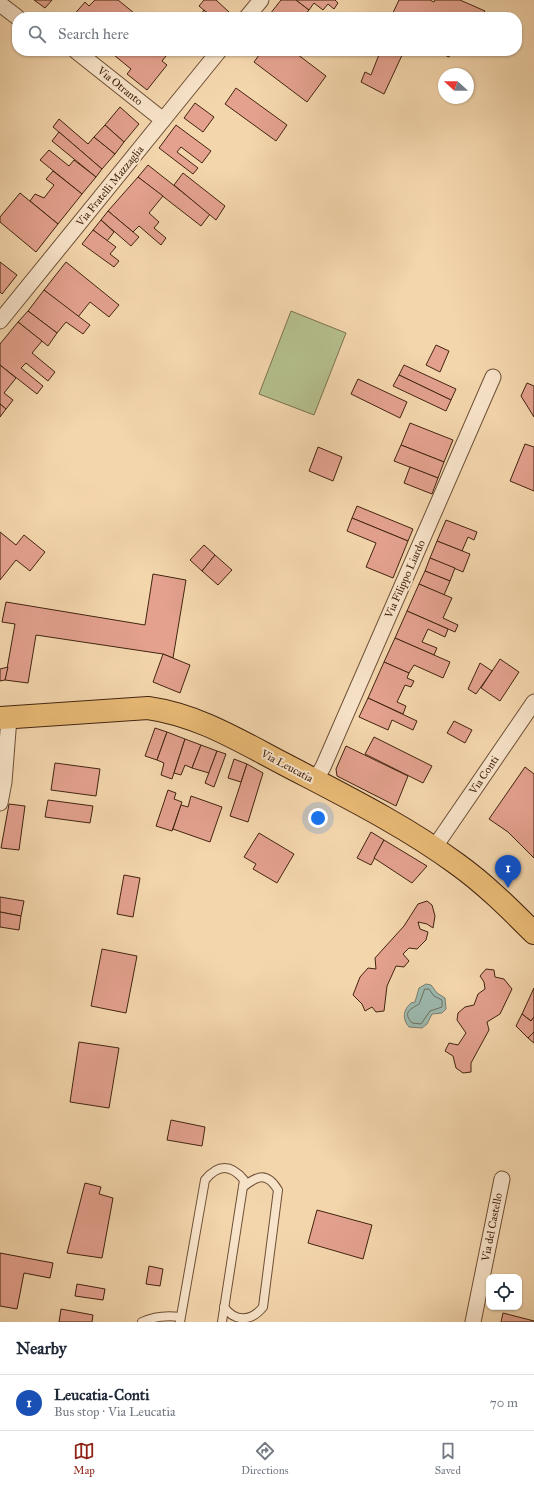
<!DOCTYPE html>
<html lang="en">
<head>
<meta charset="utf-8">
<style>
	body { margin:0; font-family:"IM FELL Great Primer",serif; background:#f2f2f3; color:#1f2937 }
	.controls { position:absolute; right:12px; bottom:12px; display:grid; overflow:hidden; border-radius:8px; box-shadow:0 1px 3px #0004 }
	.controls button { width:36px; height:36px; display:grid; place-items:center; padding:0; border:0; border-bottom:1px solid #e0e1e3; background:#fff; color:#1f2937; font:20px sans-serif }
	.compass { position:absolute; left:438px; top:68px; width:36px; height:36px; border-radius:50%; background:#fff; box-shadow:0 1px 3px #0004; rotate:291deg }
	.you { position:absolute; left:318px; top:818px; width:14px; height:14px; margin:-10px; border:3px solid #fff; border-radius:50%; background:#1a73e8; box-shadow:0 0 0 6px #1a73e833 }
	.badge { display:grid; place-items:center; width:26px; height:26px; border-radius:50%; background:#8f2418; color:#fff; font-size:13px; font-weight:700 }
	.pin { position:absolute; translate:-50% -33px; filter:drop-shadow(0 1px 2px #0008) }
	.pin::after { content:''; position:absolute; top:21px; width:14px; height:12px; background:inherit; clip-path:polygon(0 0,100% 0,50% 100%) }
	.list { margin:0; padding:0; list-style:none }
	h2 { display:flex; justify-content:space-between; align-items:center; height:52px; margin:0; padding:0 16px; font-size:17px }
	h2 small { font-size:13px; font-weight:400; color:#747a83 }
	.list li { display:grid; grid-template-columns:26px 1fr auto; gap:12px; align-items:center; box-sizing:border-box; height:56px; padding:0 16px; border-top:1px solid #e0e1e3 }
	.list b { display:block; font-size:15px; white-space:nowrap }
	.list p { margin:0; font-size:13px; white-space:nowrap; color:#747a83 }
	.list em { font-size:13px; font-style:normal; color:#747a83 }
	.icon { flex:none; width:22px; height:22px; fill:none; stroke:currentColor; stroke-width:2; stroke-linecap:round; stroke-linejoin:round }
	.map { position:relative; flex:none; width:534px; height:1322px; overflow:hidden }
	.search { position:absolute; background:#fff; box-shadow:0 1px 3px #0004; left:12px; right:12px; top:12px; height:44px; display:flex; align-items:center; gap:10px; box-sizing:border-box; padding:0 14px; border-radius:16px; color:#747a83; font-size:15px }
	.sheet { height:108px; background:#fff }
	nav { display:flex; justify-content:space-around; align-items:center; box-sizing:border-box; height:56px; border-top:1px solid #e0e1e3; background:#fff; font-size:11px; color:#747a83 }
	nav a { display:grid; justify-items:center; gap:2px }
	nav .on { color:#8f2418 }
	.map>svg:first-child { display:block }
</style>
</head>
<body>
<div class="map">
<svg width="534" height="1322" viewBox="0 0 534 1322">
	<rect width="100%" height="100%" fill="#f4d6ad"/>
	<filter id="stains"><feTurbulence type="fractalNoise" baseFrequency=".005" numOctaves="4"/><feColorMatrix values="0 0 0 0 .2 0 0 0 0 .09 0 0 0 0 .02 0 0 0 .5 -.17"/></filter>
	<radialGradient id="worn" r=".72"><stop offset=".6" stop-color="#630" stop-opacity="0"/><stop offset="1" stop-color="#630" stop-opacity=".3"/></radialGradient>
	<polygon fill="#b5bf8e" stroke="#7c724e" points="291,311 346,333 314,415 259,394"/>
	<path fill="#9cb9ae" stroke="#787d6e" d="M426 984 431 985 437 993 445 998 446 1009 442 1013 432 1014 427 1024 422 1028 409 1027C402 1019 403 1010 411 1003L415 1002 419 988Z"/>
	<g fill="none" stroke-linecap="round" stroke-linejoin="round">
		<path stroke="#6f6e5e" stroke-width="1" d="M425 989H429L434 996 442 1000V1007L430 1011 421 1024 412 1023C402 1012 411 1009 419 1004Z"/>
	</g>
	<g fill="#e3a18e" stroke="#42240f">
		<polygon points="34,0 52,0 45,8"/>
		<polygon points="95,0 118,0 139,17 72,17 85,2 89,6"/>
		<polygon points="204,0 216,0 229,12 225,17 212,17 199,6"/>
		<polygon points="281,0 296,0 309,10 303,17 274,17 270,14"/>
		<polygon points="296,0 335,0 338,3 334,9 328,4 323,10 314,3 309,10"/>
		<polygon points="399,0 430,0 434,2 435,0 460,0 485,11 482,17 391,17"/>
		<polygon points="204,10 212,17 199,17"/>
		<polygon points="109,51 170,51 162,61 167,65 147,90 127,74 131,69"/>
		<polygon points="262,51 293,51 326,76 307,102 254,62"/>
		<polygon points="389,51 404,51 384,94 361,82 365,72 371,75 380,52 387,55"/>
		<polygon points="435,51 452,51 449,57"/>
		<polygon points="236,88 287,125 276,141 225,104"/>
		<polygon points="195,103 214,117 203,132 184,118"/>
		<polygon points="120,107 139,124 124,142 105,125"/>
		<polygon points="59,119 88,144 94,137 115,154 102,169 53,127"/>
		<polygon points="105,125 124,142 115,154 94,137"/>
		<polygon points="176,125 211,151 202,163 181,147 177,152 198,168 193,174 159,148"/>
		<polygon points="59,132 102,169 96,177 52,141"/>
		<polygon points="49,150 69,166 74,160 96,177 82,194 40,160"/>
		<polygon points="148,165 210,214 201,226 138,177"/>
		<polygon points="53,171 82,194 58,224 30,201 35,194 44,198 54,185 46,179"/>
		<polygon points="183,173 225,206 216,220 174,185"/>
		<polygon points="138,177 163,196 149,213 159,222 154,228 166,238 161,245 139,226 133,232 108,211"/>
		<polygon points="20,193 58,224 36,252 0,222 0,217"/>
		<polygon points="108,211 139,237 131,246 101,220"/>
		<polygon points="101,220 114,232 107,241 93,230"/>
		<polygon points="93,230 116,247 110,254 119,261 114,267 82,244"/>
		<polygon points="0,262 17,275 2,294 0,292"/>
		<polygon points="66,262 119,305 109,317 90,302 78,317 44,290"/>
		<polygon points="44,290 90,325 83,334 66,322 57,333 28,311"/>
		<polygon points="28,311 57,333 48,346 18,322"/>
		<polygon points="18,322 42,341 32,353 55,372 48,381 26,363 21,368 43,386 37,394 0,365 0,344"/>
		<polygon points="436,345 449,351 440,372 426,365"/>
		<polygon points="0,365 16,378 4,393 13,400 6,409 0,404"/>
		<polygon points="404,365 456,389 451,400 399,375"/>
		<polygon points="399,375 451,400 446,411 393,386"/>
		<polygon points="358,379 407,402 400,418 351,394"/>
		<polygon points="527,383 534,386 534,417 521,396"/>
		<polygon points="0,404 6,409 0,417"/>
		<polygon points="410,423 453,440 444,462 401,445"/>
		<polygon points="525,444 534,447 534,491 510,481"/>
		<polygon points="401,445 444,462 438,478 394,461"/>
		<polygon points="318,447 342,457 333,481 309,471"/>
		<polygon points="410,467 438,478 432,494 404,483"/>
		<polygon points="357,506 413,529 408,541 352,518"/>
		<polygon points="352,518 408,541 393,578 366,567 376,543 347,531"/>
		<polygon points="446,520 477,532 474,540 468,537 462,551 437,541"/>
		<polygon points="0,532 16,545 24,535 45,552 30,571 16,560 0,580"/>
		<polygon points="437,541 470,554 463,572 430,558"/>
		<polygon points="204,545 215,555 202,571 190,560"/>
		<polygon points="215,555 232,570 218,585 202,571"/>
		<polygon points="430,558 455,568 450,581 425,571"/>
		<polygon points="425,571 450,581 444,595 419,584"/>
		<polygon points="153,574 186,580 173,658 163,654 36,635 28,683 5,680 15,624 2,622 6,602 145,625"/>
		<polygon points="419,584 452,598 443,618 458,625 455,632 407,611"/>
		<polygon points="407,611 448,629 445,637 428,629 422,642 437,648 434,655 395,638"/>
		<polygon points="395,638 450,662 443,678 414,665 409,673 384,662"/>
		<polygon points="163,654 190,665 180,693 153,682"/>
		<polygon points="500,659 519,672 500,701 481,688"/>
		<polygon points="384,662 409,673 407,678 414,681 411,687 405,685 397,702 406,706 403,714 368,698"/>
		<polygon points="480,663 492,671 476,694 468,689"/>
		<polygon points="8,667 5,680 0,681 0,669"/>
		<polygon points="368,698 417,721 413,730 392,720 388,730 359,717"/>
		<polygon points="454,721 472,730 465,743 447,733"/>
		<polygon points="155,728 167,732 157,760 145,756"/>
		<polygon points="167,732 185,739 172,779 161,775 164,763 157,760"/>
		<polygon points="374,737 432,766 423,783 365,754"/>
		<polygon points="185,739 201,745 192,768 185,765 181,775 174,773"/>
		<polygon points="201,745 217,751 209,773 192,768"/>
		<polygon points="346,746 408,776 396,806 337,776 336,769"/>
		<polygon points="217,751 226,754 214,787 205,783"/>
		<polygon points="234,759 247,764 241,782 228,778"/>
		<polygon points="55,763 100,769 96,796 51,790"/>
		<polygon points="247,764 263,773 248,822 230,816"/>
		<polygon points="525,767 534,774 534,858 508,832 489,819"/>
		<polygon points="168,790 176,793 174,799 182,802 172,831 156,826"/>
		<polygon points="191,796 222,807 210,842 173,829 181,805 188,807"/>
		<polygon points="48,800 93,806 90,823 45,817"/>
		<polygon points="9,804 25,806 19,850 1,848"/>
		<polygon points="371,832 384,840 371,865 357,858"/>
		<polygon points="259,833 294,854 277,883 253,869 256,864 244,857"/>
		<polygon points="384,840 427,866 412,883 374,858"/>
		<polygon points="124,875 140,878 133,917 117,914"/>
		<polygon points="0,897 24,901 21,916 0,912"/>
		<polygon points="427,901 432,905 435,916 433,928 427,924 418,922 420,929 428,932 426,940 417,949 409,948 403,954 409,961 404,967 396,966 387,986 384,1011 376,1012 372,1007 365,1011 362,1004 353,995 360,977 368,968 376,969 375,958 404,926 418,904"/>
		<polygon points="0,912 21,916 19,930 0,927"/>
		<polygon points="102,949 137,956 126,1013 91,1006"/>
		<polygon points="486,969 494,970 495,977 504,979 512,989 500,1014 487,1022 489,1030 471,1063 471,1072 463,1073 456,1068 453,1056 445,1051 449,1043 458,1045 466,1033 457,1020 458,1013 465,1007 474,1005 478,994 485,989 484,982 480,976"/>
		<polygon points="534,988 534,1017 531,1021 522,1014"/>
		<polygon points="522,1014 531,1021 534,1017 534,1032 528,1038 516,1026"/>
		<polygon points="534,1032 534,1043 528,1038"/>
		<polygon points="79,1042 119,1048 109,1108 70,1102"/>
		<polygon points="171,1120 205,1127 202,1146 167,1140"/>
		<polygon points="85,1183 101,1187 99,1194 113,1198 102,1258 67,1253"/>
		<polygon points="317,1210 372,1225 363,1259 308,1243"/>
		<polygon points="0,1253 53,1263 50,1278 24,1273 17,1309 0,1306"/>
		<polygon points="149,1266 163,1269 160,1286 146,1284"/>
		<polygon points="77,1284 105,1289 103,1300 75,1296"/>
		<polygon points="61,1309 93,1315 92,1322 59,1322"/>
		<polygon points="503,1313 534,1321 534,1322 501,1322"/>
	</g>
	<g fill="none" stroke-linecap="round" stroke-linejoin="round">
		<g stroke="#6e5036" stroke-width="10">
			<g id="lane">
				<path d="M224 1307C235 1322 251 1322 263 1307L278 1190C267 1172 258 1175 243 1187"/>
				<path d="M142 1322C155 1316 166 1315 180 1317"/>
				<path d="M180 1322 205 1180C218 1164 231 1164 244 1180L222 1322"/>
			</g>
		</g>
		<g stroke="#6e5036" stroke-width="17">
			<g id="street">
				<polyline points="0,4 17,17"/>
				<polyline points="247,17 261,0"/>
				<polyline points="76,51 163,120"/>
				<polyline points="0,321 219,51"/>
				<polyline points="315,780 323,767 493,377"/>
				<polyline points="0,803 4,782 9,718"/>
				<polyline points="434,848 534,702"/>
				<polyline points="473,1322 502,1179"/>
			</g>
		</g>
		<g stroke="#42240f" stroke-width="24">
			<path id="primary" d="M0 718 148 708C198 715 240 741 284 764 343 795 404 825 457 864 485 884 510 909 534 933"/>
		</g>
		<use href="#lane" stroke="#f8e4ca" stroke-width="8"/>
		<use href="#street" stroke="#f8e4ca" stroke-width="15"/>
		<use href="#primary" stroke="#eabb76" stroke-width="22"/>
	</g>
	<g text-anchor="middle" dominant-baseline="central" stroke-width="4" stroke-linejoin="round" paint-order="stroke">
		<g font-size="11" fill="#42240f" stroke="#f8e4ca">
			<text transform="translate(120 86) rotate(39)">Via Otranto</text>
			<text transform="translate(110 186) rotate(-51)">Via Fratelli Mazzaglia</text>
			<text transform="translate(405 579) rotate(-66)">Via Filippo Liardo</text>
			<text transform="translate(287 766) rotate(28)">Via Leucatia</text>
			<text transform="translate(484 775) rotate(-56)">Via Conti</text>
			<text transform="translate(492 1227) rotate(-79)">Via del Castello</text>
		</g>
	</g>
	<rect width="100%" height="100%" filter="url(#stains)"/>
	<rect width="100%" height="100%" fill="url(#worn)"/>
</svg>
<div class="controls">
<button><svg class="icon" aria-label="locate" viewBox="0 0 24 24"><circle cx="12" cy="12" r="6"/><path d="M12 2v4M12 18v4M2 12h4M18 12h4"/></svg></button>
</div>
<svg class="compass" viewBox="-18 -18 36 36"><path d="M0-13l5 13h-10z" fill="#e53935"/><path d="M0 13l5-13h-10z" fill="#747a83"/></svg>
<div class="you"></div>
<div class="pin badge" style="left:508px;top:888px;background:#1a4fb4">1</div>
<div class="search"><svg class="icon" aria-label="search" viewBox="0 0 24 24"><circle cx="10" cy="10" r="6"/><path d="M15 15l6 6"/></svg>Search here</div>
</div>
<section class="sheet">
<h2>Nearby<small></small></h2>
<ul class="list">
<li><span class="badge" style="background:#1a4fb4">1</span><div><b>Leucatia-Conti</b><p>Bus stop · Via Leucatia</p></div><em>70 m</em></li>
</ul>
</section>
<nav>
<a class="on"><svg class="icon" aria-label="map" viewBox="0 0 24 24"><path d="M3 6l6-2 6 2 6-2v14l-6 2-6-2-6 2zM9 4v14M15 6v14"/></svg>Map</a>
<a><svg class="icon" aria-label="directions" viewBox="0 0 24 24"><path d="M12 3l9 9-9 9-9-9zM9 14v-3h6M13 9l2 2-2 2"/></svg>Directions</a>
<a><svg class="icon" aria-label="saved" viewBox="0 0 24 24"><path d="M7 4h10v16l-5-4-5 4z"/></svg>Saved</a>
</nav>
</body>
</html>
